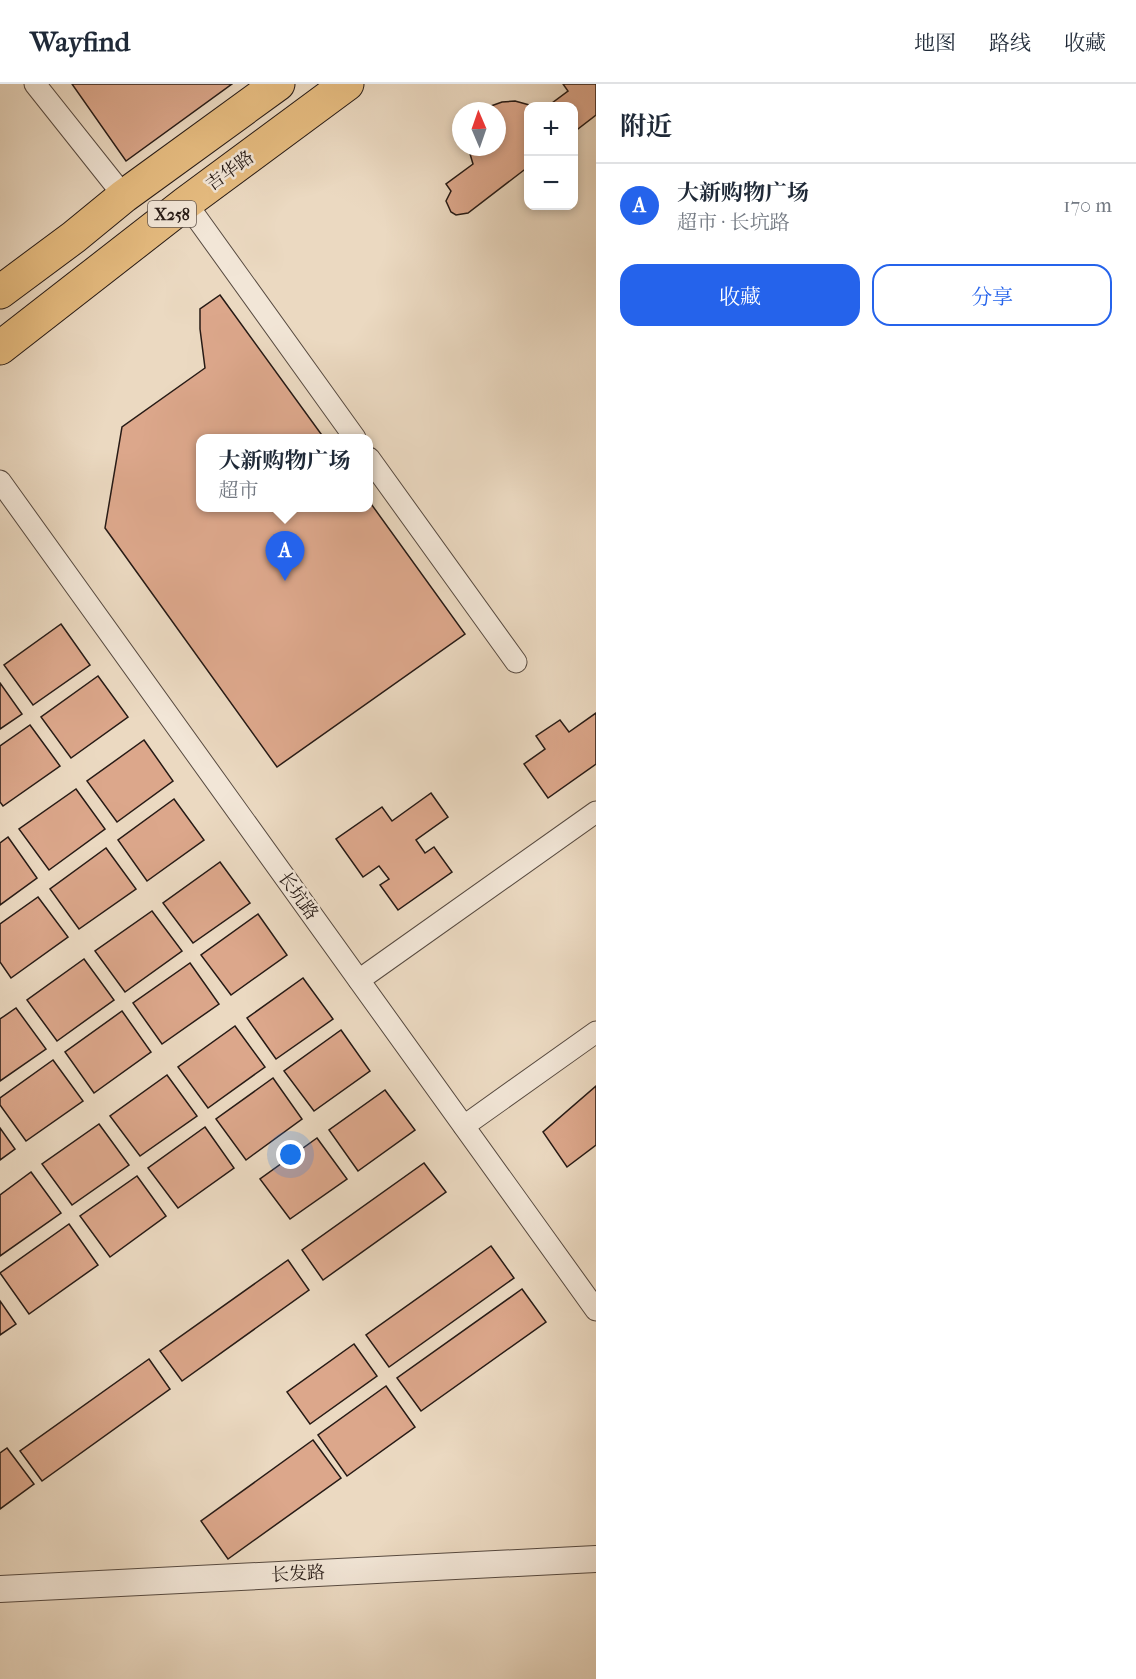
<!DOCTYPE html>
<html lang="zh">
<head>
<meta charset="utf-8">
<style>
	body { margin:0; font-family:"IM FELL French Canon","Noto Serif SC",serif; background:#f6f6f7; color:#1f2937 }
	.controls { position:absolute; right:18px; top:18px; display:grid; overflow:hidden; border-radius:12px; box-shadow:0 3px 9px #0003 }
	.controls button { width:54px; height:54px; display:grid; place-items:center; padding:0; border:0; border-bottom:2px solid #e0e1e3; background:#fff; color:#1f2937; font:30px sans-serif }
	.compass { position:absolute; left:452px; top:18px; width:54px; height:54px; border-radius:50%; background:#fff; box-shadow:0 3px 9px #0003; rotate:358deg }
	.you { position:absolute; left:291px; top:1071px; width:21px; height:21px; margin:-15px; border:4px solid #fff; border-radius:50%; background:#1a73e8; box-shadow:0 0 0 9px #1a73e833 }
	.badge { display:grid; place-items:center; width:39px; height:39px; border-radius:50%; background:#2563eb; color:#fff; font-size:20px; font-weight:700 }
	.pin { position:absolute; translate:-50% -50px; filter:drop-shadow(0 2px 3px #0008) }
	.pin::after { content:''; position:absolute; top:32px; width:21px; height:18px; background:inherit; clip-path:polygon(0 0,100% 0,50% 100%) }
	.popup { position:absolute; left:196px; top:350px; width:177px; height:78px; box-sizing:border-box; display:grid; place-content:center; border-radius:12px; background:#fff; filter:drop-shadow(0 2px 4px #0005); font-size:20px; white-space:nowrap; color:#747a83 }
	.popup b { font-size:22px; color:#1f2937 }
	.popup::after { content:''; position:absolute; left:50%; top:100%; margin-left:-12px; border:12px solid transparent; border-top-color:#fff }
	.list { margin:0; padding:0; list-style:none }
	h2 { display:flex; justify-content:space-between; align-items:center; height:78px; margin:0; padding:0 24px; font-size:26px }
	h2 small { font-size:20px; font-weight:400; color:#747a83 }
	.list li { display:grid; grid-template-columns:39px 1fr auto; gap:18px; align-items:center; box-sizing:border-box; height:84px; padding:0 24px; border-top:2px solid #e0e1e3 }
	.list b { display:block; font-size:22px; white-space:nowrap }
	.list p { margin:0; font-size:20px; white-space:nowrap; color:#747a83 }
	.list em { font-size:20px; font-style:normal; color:#747a83 }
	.actions { display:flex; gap:12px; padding:18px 24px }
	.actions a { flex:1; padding:14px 0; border:2px solid #2563eb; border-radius:18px; text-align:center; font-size:21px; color:#2563eb }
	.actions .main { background:#2563eb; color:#fff }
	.map { position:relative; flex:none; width:596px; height:1595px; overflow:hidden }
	header { display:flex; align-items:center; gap:36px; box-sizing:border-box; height:84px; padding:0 30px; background:#fff; border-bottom:2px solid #e0e1e3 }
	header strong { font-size:28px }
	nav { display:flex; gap:33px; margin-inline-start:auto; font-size:21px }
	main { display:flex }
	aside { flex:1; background:#fff }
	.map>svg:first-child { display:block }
</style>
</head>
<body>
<header>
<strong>Wayfind</strong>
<nav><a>地图</a><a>路线</a><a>收藏</a></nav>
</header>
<main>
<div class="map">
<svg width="596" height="1595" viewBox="0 0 596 1595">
	<rect width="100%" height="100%" fill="#ebd9c1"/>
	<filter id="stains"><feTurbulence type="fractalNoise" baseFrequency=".00333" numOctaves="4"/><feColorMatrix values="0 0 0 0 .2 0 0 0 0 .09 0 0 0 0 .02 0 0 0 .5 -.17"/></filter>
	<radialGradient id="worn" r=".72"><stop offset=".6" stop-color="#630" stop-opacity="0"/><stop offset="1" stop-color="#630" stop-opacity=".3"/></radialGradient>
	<g fill="#dca78b" stroke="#261a15" stroke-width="1.5">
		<polygon points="72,0 232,0 126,77"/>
		<polygon points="563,0 596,0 596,31 574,48 574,22 548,22 568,7"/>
		<polygon points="515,17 533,22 528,22 528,83 468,129 456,131 451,128 446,117 451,107 446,100 473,80 468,63 497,63 497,27 484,27 491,22 502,18"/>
		<polygon points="220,211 324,354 201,354 201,424 369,424 369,417 465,550 277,683 105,444 122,343 205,284 200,245 200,225"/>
		<polygon points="61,540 90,581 33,621 4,581"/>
		<polygon points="98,592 128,633 71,674 41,633"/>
		<polygon points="0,599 22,630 0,645"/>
		<polygon points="596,629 596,680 548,714 524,680 545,665 536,652 560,636 569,648"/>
		<polygon points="30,641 60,682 3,722 0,718 0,662"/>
		<polygon points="144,656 173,697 117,738 87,697"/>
		<polygon points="76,705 105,745 49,786 19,745"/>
		<polygon points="431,709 448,733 416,756 425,769 434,763 452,788 398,826 380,801 389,795 379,782 363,793 336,755 382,723 392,737"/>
		<polygon points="174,715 204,756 147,797 118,756"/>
		<polygon points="8,753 37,794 0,821 0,759"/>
		<polygon points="106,764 136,805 79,845 50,805"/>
		<polygon points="220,778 250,819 193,859 163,819"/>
		<polygon points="38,813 68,853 11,894 0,878 0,840"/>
		<polygon points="152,827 182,867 125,908 95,867"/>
		<polygon points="258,830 287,871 231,911 201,871"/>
		<polygon points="84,875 114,916 57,957 27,916"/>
		<polygon points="190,879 219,920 162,960 133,919"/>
		<polygon points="303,894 333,935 276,975 247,934"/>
		<polygon points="16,924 46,965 0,997 0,935"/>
		<polygon points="122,927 151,968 94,1009 65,968"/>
		<polygon points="235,942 265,983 208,1024 178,983"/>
		<polygon points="341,946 370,987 314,1027 284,987"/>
		<polygon points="53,976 83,1017 26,1057 0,1021 0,1014"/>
		<polygon points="167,991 197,1032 140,1072 110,1032"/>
		<polygon points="273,994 302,1035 246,1076 216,1035"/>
		<polygon points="596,1002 596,1061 567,1083 543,1048"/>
		<polygon points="385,1006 415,1046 358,1087 329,1046"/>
		<polygon points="99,1040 129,1081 72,1121 42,1080"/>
		<polygon points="205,1043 234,1084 178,1124 148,1084"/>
		<polygon points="0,1044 15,1065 0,1076"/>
		<polygon points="317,1054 347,1095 290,1135 260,1095"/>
		<polygon points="424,1079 446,1108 323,1196 302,1166"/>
		<polygon points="31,1088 61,1129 0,1172 0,1111"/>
		<polygon points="137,1092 166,1132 110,1173 80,1132"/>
		<polygon points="69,1140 98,1181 29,1230 0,1189"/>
		<polygon points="491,1162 514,1194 389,1283 366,1251"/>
		<polygon points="288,1176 309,1206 182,1297 160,1267"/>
		<polygon points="522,1205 546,1238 421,1327 397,1294"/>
		<polygon points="0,1217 16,1240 0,1251"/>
		<polygon points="354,1260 377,1292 310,1340 287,1308"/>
		<polygon points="149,1275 170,1305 42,1397 20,1367"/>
		<polygon points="386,1302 415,1343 347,1392 318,1351"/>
		<polygon points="313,1356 341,1394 228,1475 201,1437"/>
		<polygon points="7,1364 34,1400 0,1425 0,1369"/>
	</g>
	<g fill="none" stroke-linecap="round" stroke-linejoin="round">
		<g stroke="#574a40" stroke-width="23">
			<g id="minor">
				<polyline points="35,0 124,112"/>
				<polyline points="186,119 355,354"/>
				<polyline points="369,374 516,578"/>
				<polyline points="0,397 596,1226"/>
				<polyline points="359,896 596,728"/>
				<polyline points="464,1042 596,948"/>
			</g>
		</g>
		<g stroke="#574a40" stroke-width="28">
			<polyline id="tertiary" points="0,1505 596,1475"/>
		</g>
		<g stroke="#261a15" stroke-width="35">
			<g id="primary">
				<polyline points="0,208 74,153 124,112 278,0"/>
				<polyline points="0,264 186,119 347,0"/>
			</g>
		</g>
		<use href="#minor" stroke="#f2e6d7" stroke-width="21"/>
		<use href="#tertiary" stroke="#f2e6d7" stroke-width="26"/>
		<use href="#primary" stroke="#e6bc80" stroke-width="33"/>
	</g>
	<g text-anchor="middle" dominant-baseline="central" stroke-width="5" stroke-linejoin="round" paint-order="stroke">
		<rect fill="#f2e6d7" stroke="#63574f" stroke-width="1.5" x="148" y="117" width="48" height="26" rx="4.5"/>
		<g font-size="16" font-weight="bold" fill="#261a15">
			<text x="172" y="130">X258</text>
		</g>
		<g font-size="18" fill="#261a15" stroke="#f2e6d7">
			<text transform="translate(230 87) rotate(-36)">吉华路</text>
			<text transform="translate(298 812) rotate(54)">长坑路</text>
			<text transform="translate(298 1490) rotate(-3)">长发路</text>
		</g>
	</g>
	<rect width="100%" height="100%" filter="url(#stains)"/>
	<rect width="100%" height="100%" fill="url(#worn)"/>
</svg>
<div class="controls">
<button>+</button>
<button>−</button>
</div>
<svg class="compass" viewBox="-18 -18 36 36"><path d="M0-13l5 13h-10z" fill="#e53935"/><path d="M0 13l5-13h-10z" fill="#747a83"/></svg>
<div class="you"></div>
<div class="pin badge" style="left:285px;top:497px">A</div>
<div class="popup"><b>大新购物广场</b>超市</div>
</div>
<aside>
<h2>附近<small></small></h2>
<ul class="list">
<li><span class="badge">A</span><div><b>大新购物广场</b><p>超市 · 长坑路</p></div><em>170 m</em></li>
</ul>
<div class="actions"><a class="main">收藏</a><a>分享</a></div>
</aside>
</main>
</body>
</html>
